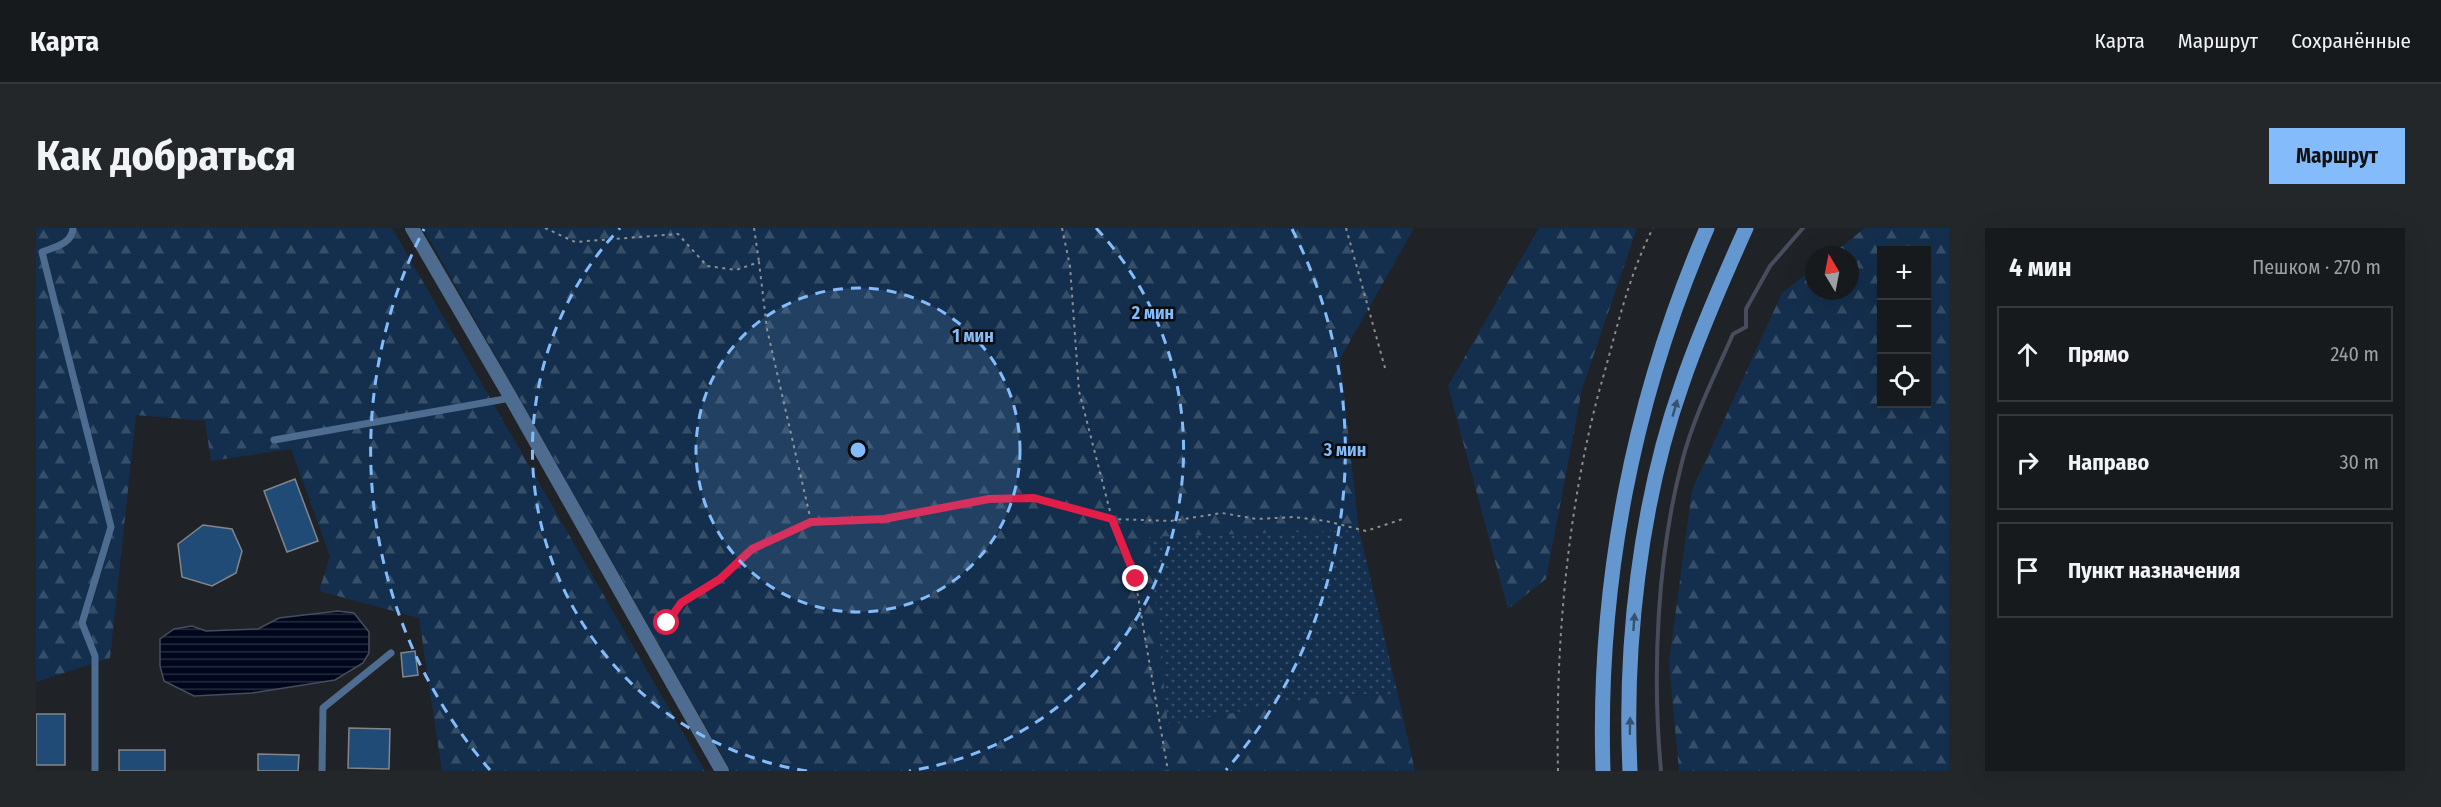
<!DOCTYPE html>
<html lang="ru">
<head>
<meta charset="utf-8">
<style>
	body { margin:0; font-family:"Fira Sans Condensed",sans-serif; background:#242729; color:#f1f3f6 }
	.controls { position:absolute; right:18px; top:18px; display:grid; overflow:hidden; border-radius:0px; box-shadow:0 6px 24px #0002 }
	.controls button { width:54px; height:54px; display:grid; place-items:center; padding:0; border:0; border-bottom:2px solid #36383b; background:#171a1c; color:#f1f3f6; font:30px sans-serif }
	.compass { position:absolute; left:1769px; top:18px; width:54px; height:54px; border-radius:50%; background:#171a1c; box-shadow:0 6px 24px #0002; rotate:350deg }
	.stop { position:absolute; width:18px; height:18px; margin:-14px; border:4px solid #e11d48; border-radius:50%; background:#fff }
	.stop.end { background:#e11d48; border-color:#fff; box-shadow:0 2px 6px #0008 }
	.list { margin:0; padding:0; list-style:none }
	h2 { display:flex; justify-content:space-between; align-items:center; height:78px; margin:0; padding:0 24px; font-size:26px }
	h2 small { font-size:20px; font-weight:400; color:#9ea1a3 }
	.list li { display:grid; grid-template-columns:39px 1fr auto; gap:18px; align-items:center; box-sizing:border-box; height:96px; margin:0 12px 12px; padding:0 12px; border:2px solid #36383b; border-radius:0px }
	.list b { display:block; font-size:22px; white-space:nowrap }
	.list em { font-size:20px; font-style:normal; color:#9ea1a3 }
	.icon { flex:none; width:33px; height:33px; fill:none; stroke:currentColor; stroke-width:2; stroke-linecap:round; stroke-linejoin:round }
	.map { position:relative; flex:none; width:1913px; height:543px; overflow:hidden; border-radius:0px }
	header { display:flex; align-items:center; gap:36px; box-sizing:border-box; height:84px; padding:0 30px; background:#171a1c; border-bottom:2px solid #36383b }
	header strong { font-size:28px }
	nav { display:flex; gap:33px; margin-inline-start:auto; font-size:21px }
	.intro { display:flex; align-items:center; justify-content:space-between; box-sizing:border-box; height:144px; padding:0 36px }
	h1 { margin:0; font-size:42px }
	.button { padding:15px 27px; border-radius:0px; background:#84bcfb; color:#111; font-size:21px; font-weight:700 }
	main { display:flex; gap:36px; padding:0 36px }
	aside { flex:1; background:#171a1c; border-radius:0px; box-shadow:0 6px 24px #0002 }
	.map>svg:first-child { display:block }
</style>
</head>
<body>
<header>
<strong>Карта</strong>
<nav><a>Карта</a><a>Маршрут</a><a>Сохранённые</a></nav>
</header>
<div class="intro"><h1>Как добраться</h1><a class="button">Маршрут</a></div>
<main>
<div class="map">
<svg width="1913" height="543" viewBox="0 0 1913 543">
	<defs>
		<pattern id="grass-dots" width="8" height="8" patternUnits="userSpaceOnUse" patternTransform="scale(1.5)"><rect width="8" height="8" fill="#142f4d"/><path d="M2 2h.1M6 6h.1" fill="none" stroke="#364e67" stroke-width="1.8" stroke-linecap="round"/></pattern>
		<pattern id="forest-firs" width="22" height="20" patternUnits="userSpaceOnUse" patternTransform="scale(1.5)"><rect width="22" height="20" fill="#142f4d"/><path d="M5 1l3.5 6h-7zM16 11l3.5 6h-7z" fill="#364e67"/></pattern>
		<pattern id="water-rules" width="6" height="5" patternUnits="userSpaceOnUse" patternTransform="scale(1.5)"><rect width="6" height="5" fill="#00071c"/><path d="M0 2.5h6" fill="none" stroke="#262c3e"/></pattern>
	</defs>
	<rect width="100%" height="100%" fill="#1f2226"/>
	<polygon fill="url(#grass-dots)" points="1323,302 1362,467 1300,466 1132,497 1112,309"/>
	<g fill="url(#forest-firs)" fill-rule="evenodd">
		<polygon points="0,0 356,0 669,543 406,543 383,390 283,363 294,328 255,221 175,233 169,193 100,187 74,430 0,454"/>
		<polygon points="387,0 1378,0 1304,131 1323,302 1113,309 1132,497 1300,466 1362,467 1379,543 695,543"/>
		<polygon points="1503,0 1601,0 1546,161 1510,351 1472,381 1412,158"/>
		<path d="M1829 0H1913V543H1643L1633 434 1656 262 1746 65 1778 40V63H1814V27H1795ZM1846 22H1890V176H1846Z"/>
	</g>
	<polygon fill="url(#water-rules)" stroke="#484d5d" stroke-width="1.5" points="302,383 318,385 333,404 333,425 327,435 299,452 216,465 158,468 128,453 124,438 124,411 138,401 156,398 170,403 222,401 243,390"/>
	<g fill="none" stroke-linecap="round" stroke-linejoin="round">
		<path stroke="#484d5d" stroke-width="4" d="M1625 543C1616 445 1621 329 1646 234 1657 190 1679 147 1697 106L1710 99V81L1734 38 1767 0"/>
	</g>
	<g fill="#214b77" stroke="#82868b" stroke-width="1.5">
		<polygon points="259,251 282,313 251,324 228,263"/>
		<polygon points="167,297 196,301 206,323 200,345 176,358 146,349 142,316"/>
		<polygon points="379,423 382,447 367,449 365,425"/>
		<rect x="0" y="486" width="29" height="51"/>
		<polygon points="313,500 354,501 353,541 312,540"/>
		<rect x="83" y="522" width="46" height="21"/>
		<polygon points="222,526 263,527 262,543 222,543"/>
	</g>
	<g fill="none" stroke-linecap="round" stroke-linejoin="round">
		<g stroke="#8d8f93" stroke-width="2" stroke-dasharray="3 4.5" stroke-linecap="butt">
			<polyline points="509,0 539,14 642,6 671,38 700,42 723,34 731,101 775,293"/>
			<polyline points="718,0 723,34"/>
			<polyline points="1026,0 1034,38 1043,163 1076,291 1099,351 1132,543"/>
			<polyline points="1310,0 1349,140"/>
			<polyline points="623,403 645,375 684,351 716,320 775,294 848,291 953,271 998,270 1076,291 1135,293 1186,285 1221,291 1258,289 1290,293 1330,303 1367,291"/>
			<path d="M1522 543C1519 415 1532 269 1568 146 1582 96 1593 47 1617 0"/>
		</g>
		<g stroke="#4d6c8f" stroke-width="7">
			<path d="M37 0C36 16 19 19 6 24L75 299 46 395 59 428V543"/>
			<polyline points="238,212 475,170"/>
			<polyline points="286,543 287,480 355,425"/>
		</g>
		<polyline stroke="#4d6c8f" stroke-width="14" points="376,0 475,170 686,543"/>
		<g stroke="#6496cf" stroke-width="15">
			<path d="M1567 543C1561 357 1597 171 1671 0"/>
			<path d="M1594 543C1588 419 1604 274 1646 156 1664 103 1687 51 1710 0"/>
		</g>
	</g>
	<defs><path id="oneway-solid" d="M-6-.8H1V-3.2L6.5 0L1 3.2V.8H-6Z" transform="scale(1.5)"/></defs>
	<g fill="#37516e">
		<use href="#oneway-solid" transform="translate(1639 180) rotate(-74)"/>
		<use href="#oneway-solid" transform="translate(1598 394) rotate(-86)"/>
		<use href="#oneway-solid" transform="translate(1594 498) rotate(-89)"/>
	</g>
	<g fill="none" stroke-linecap="round" stroke-linejoin="round">
		<polyline stroke="#e11d48" stroke-width="8" points="631,395 645,375 684,351 716,321 775,294 848,291 953,271 998,270 1076,291 1100,351"/>
	</g>
	<circle cx="822" cy="222" r="162" fill="#84bcfb" fill-opacity=".12"/>
	<g fill="none" stroke="#84bcfb" stroke-width="3" stroke-dasharray="10 8">
		<circle cx="822" cy="222" r="162"/>
		<path d="M771 543A325 325 0 0 1 584 0M1060 0A325 325 0 0 1 873 543"/>
		<path d="M454 542A487 487 0 0 1 388 1M1256 1A487 487 0 0 1 1190 542"/>
	</g>
	<circle cx="822" cy="222" r="9" fill="#84bcfb" stroke="#0a0c0d" stroke-width="3"/>
	<g font-size="18" text-anchor="middle" font-weight="bold" fill="#84bcfb" stroke="#0a0c0d" stroke-width="5" stroke-linejoin="round" paint-order="stroke">
		<text x="1117" y="91">2 мин</text>
		<text x="937" y="114">1 мин</text>
		<text x="1309" y="228">3 мин</text>
	</g>
</svg>
<div class="controls">
<button>+</button>
<button>−</button>
<button><svg class="icon" aria-label="locate" viewBox="0 0 24 24"><circle cx="12" cy="12" r="6"/><path d="M12 2v4M12 18v4M2 12h4M18 12h4"/></svg></button>
</div>
<svg class="compass" viewBox="-18 -18 36 36"><path d="M0-13l5 13h-10z" fill="#e53935"/><path d="M0 13l5-13h-10z" fill="#9ea1a3"/></svg>
<div class="stop" style="left:631px;top:395px"></div>
<div class="stop end" style="left:1100px;top:351px"></div>
</div>
<aside>
<h2>4 мин<small>Пешком · 270 m</small></h2>
<ul class="list">
<li><svg class="icon" aria-label="ahead" viewBox="0 0 24 24"><path d="M12 20V5M6 11l6-6 6 6"/></svg><div><b>Прямо</b></div><em>240 m</em></li>
<li><svg class="icon" aria-label="right" viewBox="0 0 24 24"><path d="M7 20v-9h11M14 6l5 5-5 5"/></svg><div><b>Направо</b></div><em>30 m</em></li>
<li><svg class="icon" aria-label="arrive" viewBox="0 0 24 24"><path d="M6 21V4h12l-3 4 3 4H6"/></svg><div><b>Пункт назначения</b></div></li>
</ul>
</aside>
</main>
</body>
</html>
